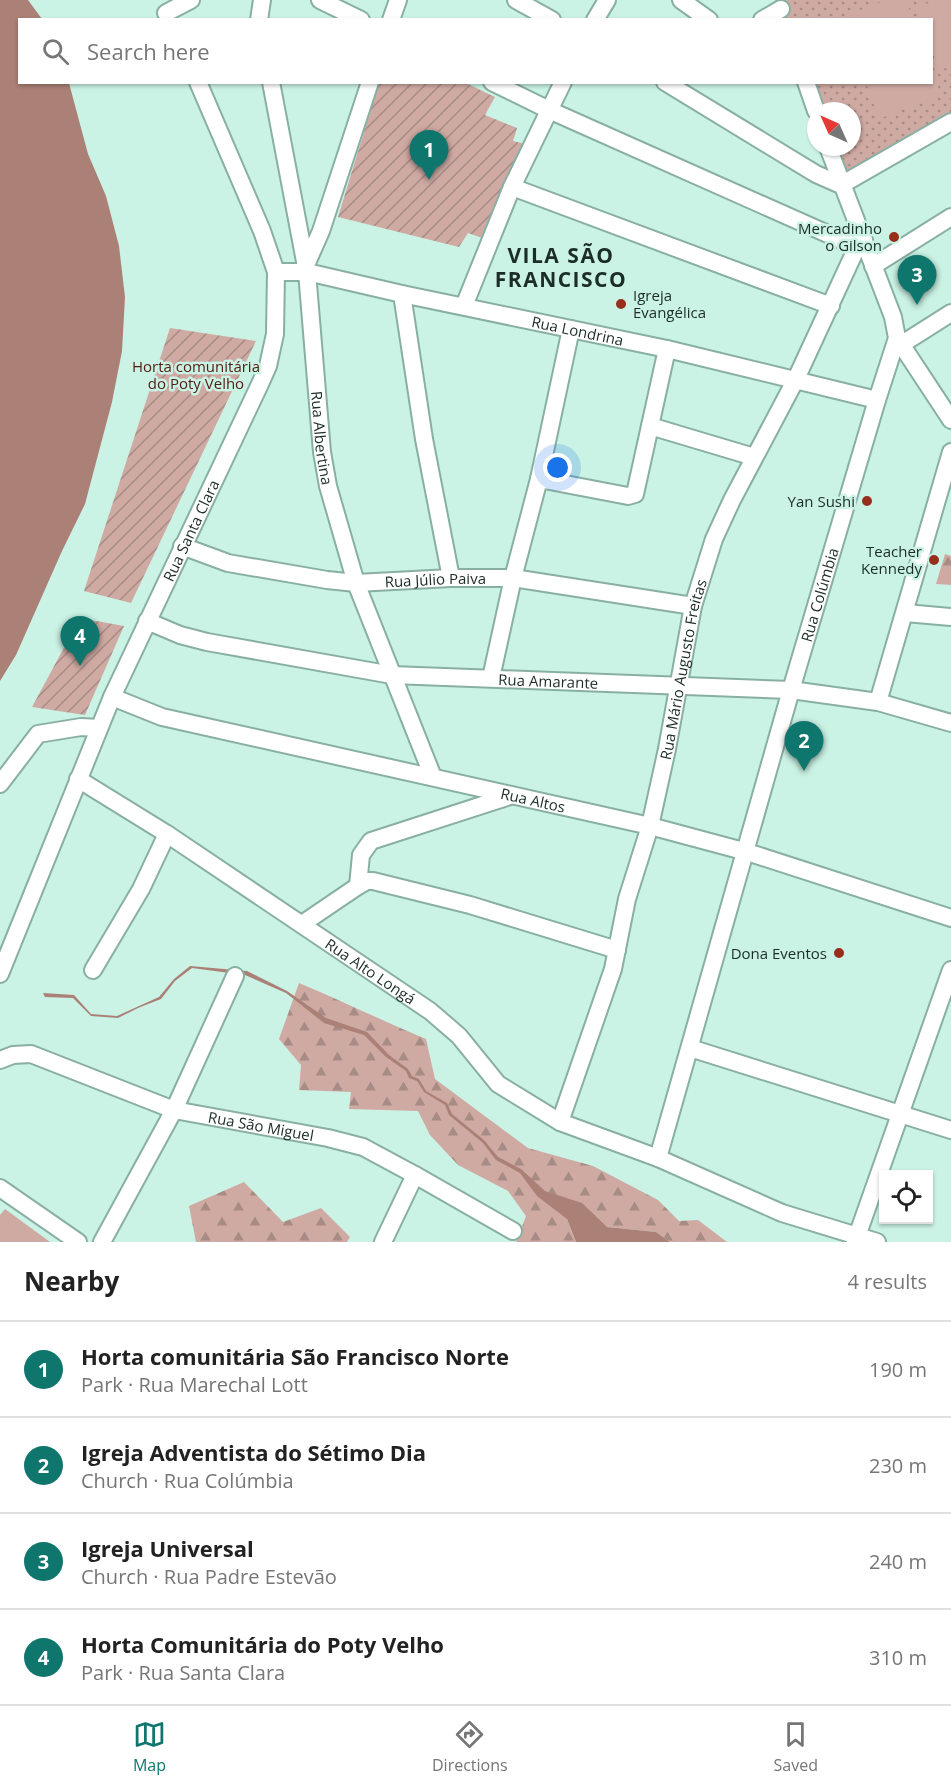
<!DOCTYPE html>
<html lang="en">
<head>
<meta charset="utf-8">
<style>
	body { margin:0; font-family:"Open Sans",sans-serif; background:#f6f6f6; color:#222 }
	.controls { position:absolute; right:18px; bottom:18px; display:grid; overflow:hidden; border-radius:0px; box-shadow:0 2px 4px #0004 }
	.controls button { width:54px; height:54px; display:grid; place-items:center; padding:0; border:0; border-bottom:2px solid #e0e0e0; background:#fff; color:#222; font:30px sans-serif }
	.compass { position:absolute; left:807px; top:102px; width:54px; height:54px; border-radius:50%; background:#fff; box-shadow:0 2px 4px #0004; rotate:315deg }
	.you { position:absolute; left:558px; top:468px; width:21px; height:21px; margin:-15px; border:4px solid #fff; border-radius:50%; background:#1a73e8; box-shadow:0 0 0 9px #1a73e833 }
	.badge { display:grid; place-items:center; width:39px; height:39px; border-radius:50%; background:#0f766e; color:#fff; font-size:20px; font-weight:700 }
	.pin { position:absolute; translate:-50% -50px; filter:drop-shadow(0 2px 3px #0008) }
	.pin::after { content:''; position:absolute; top:32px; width:21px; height:18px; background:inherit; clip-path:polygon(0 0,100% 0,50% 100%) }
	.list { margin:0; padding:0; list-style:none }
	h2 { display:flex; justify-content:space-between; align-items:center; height:78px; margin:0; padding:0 24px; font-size:26px }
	h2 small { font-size:20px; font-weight:400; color:#767676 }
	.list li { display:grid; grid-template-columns:39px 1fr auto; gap:18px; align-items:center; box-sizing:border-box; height:96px; padding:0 24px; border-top:2px solid #e0e0e0 }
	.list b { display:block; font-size:22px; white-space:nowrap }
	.list p { margin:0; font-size:20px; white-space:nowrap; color:#767676 }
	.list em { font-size:20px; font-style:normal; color:#767676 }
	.icon { flex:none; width:33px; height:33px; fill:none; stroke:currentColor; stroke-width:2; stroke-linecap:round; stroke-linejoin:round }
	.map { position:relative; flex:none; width:951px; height:1242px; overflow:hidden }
	.search { position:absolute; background:#fff; box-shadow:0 2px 4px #0004; left:18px; right:18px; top:18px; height:66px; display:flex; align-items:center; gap:15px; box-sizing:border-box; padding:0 21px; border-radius:0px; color:#767676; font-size:22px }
	.sheet { height:462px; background:#fff }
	nav { display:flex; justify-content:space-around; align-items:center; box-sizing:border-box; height:84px; border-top:2px solid #e0e0e0; background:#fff; font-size:16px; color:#767676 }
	nav a { display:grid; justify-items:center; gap:3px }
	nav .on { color:#0f766e }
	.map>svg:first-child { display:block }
</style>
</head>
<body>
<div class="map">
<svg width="951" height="1242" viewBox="0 0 951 1242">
	<defs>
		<pattern id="forest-firs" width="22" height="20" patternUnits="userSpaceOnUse" patternTransform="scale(1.5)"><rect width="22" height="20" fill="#cfaaa3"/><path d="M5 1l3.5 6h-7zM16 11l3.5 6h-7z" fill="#a78b85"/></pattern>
		<pattern id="park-dots" width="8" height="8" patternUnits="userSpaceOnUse" patternTransform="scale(1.5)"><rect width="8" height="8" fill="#cfaaa3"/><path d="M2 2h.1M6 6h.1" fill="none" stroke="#a78b85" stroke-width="1.8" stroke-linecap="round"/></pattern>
		<pattern id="garden-furrows" width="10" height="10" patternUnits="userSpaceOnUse" patternTransform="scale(1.5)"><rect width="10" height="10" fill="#cfaaa3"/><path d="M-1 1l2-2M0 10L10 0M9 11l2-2" fill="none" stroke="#a78b85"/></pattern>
	</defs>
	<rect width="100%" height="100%" fill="#caf2e5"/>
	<g fill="url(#forest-firs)">
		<polygon points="945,554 951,556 951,585 936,584"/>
		<path d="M299 983C342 1001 383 1021 426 1039L435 1079 528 1148 593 1166 658 1200 679 1221 698 1220 727 1242H670L656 1232 607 1227 567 1219 576 1242H516L526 1216 508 1191 458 1165 430 1135 418 1111 349 1109 351 1092 299 1090 301 1065 279 1039Z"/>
		<polygon points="244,1182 283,1222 321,1208 350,1237 347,1242 196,1242 189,1206"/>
	</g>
	<polygon fill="url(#park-dots)" points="775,0 951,0 951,114 841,182 829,147 852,147 852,111 816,111 805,83 932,82 932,20 782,19"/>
	<g fill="url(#garden-furrows)">
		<polygon points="379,83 466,83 495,97 485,115 517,128 513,141 525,144 482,238 468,233 459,247 338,217"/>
		<polygon points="170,328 256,341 131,603 84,591"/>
		<polygon points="80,618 124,626 85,715 32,707"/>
	</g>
	<g fill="#cfaaa3">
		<polygon points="886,0 906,0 913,19 843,19 842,17"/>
		<polygon points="937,0 951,0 951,66 939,71 932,49 932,20 922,19 917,7"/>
		<polygon points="932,70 941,95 879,119 866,83 932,82"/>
		<polygon points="5,1209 50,1242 0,1242 0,1215"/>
	</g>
	<g fill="#ab8076">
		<polygon points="0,0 28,0 42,19 20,20 20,82 69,83 88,154 106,196 119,246 125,297 122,351 112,402 85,504 62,551 16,655 0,681"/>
		<polygon points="190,966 247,971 287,991 326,1018 367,1032 389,1055 408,1069 412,1076 419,1079 426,1091 447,1103 452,1114 484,1140 498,1157 521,1169 545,1191 582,1203 607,1227 656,1232 670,1242 576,1242 567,1219 537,1196 520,1173 496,1160 483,1143 449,1115 445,1105 424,1092 417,1081 409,1078 406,1071 386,1057 364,1035 324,1023 286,993 245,975 192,968 175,981 161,999 138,1008 118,1018 91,1016 73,998 45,997 43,993 74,995 91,1014 117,1016 159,997 174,979"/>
	</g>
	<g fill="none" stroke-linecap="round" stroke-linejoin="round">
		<g stroke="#89afa3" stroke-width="20">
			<g id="minor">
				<polyline points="320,0 361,20"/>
				<polyline points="516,0 552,20"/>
				<polyline points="681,0 709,20"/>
				<polyline points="166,13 191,0"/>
				<polyline points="259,20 262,0"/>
				<polyline points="391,20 398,0"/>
				<polyline points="595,20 607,0"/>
				<polyline points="762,20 781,9"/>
				<path id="s1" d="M271 82 307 272 322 452 328 486 356 583 433 777"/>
				<polyline points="492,82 549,110 857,247"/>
				<polyline points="665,82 816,174 841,185 951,122"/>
				<polyline points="806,82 816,111"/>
				<polyline points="512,187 831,306"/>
				<polyline points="306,265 321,231 370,82"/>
				<polyline points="873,266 951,217"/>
				<path id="s2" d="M276 272H307L402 294 667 349 877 400"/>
				<polyline points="402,294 424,439 451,578"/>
				<polyline points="464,306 512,187 563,82"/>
				<polyline points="897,338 951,420"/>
				<polyline points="902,344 951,313"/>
				<polyline points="650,426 754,457"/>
				<polyline points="539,479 628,496 635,494 667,349"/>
				<path id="s3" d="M182 546 228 563 327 580 356 583 451 578H513L693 606"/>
				<polyline points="905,613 951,617"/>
				<path id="s4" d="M147 621 180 635 207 642 392 675 791 690 878 702 951 723"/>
				<polyline points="491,678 513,578 539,479 571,329"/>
				<path id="s5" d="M112 697 162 717 650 826 747 852 951 918"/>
				<polyline points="878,702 951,452"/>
				<path id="s6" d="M78 779 167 834 430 1011 459 1036 498 1084 560 1122 658 1158 782 1213 877 1242"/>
				<polyline points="0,784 38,734 81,727 99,728"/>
				<polyline points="358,886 361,855 371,841 510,796"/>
				<polyline points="302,924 358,886 367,881 373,881 470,905 617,950"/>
				<polyline points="93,970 141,889 167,834"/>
				<path id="s7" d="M0 974 112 697 260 384 268 366 275 334 276 272 262 231 198 82"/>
				<polyline points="690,1048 951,1130"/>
				<path id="s8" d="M0 1060 13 1055 31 1054 174 1110 328 1138 363 1147 415 1175 513 1231"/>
				<path id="s9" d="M560 1122 613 969 627 899 650 826 667 749 693 606 714 539 732 500 796 379 857 247 864 240"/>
				<path id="s10" d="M658 1158 791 690 877 400 897 338 893 317 828 147"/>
				<polyline points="0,1188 78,1242"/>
				<polyline points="102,1242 174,1110 235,976"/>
				<polyline points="383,1242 415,1175"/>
				<polyline points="855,1242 951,970"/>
			</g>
		</g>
		<use href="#minor" stroke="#fff" stroke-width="16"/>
	</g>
	<g fill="#972d1b" stroke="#caf2e5" stroke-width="2">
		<circle cx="894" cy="237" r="6"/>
		<circle cx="621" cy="304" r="6"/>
		<circle cx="867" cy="501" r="6"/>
		<circle cx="934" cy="560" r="6"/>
		<circle cx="839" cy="953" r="6"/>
	</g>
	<g text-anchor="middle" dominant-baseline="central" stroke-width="5" stroke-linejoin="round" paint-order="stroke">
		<g font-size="15" fill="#1c2c27" stroke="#caf2e5" text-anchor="end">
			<text x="882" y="228">Mercadinho<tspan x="882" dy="17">o Gilson</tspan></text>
			<text x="633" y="295" text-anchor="start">Igreja<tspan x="633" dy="17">Evangélica</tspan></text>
			<text x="855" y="501">Yan Sushi</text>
			<text x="922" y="551">Teacher<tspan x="922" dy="17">Kennedy</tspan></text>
			<text x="827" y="953">Dona Eventos</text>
		</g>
		<g font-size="15" fill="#1c2c27" stroke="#caf2e5">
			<text stroke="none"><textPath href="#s2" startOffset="308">Rua Londrina</textPath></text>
			<text stroke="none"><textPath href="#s1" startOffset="360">Rua Albertina</textPath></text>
			<text stroke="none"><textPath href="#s7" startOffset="483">Rua Santa Clara</textPath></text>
			<text stroke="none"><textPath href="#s3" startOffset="258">Rua Júlio Paiva</textPath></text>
			<text stroke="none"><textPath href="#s10" startOffset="586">Rua Colúmbia</textPath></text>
			<text stroke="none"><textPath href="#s9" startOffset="470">Rua Mário Augusto Freitas</textPath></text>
			<text stroke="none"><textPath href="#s4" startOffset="408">Rua Amarante</textPath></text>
			<text stroke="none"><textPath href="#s5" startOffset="434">Rua Altos</textPath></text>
			<text stroke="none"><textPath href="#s6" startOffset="350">Rua Alto Longá</textPath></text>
			<text stroke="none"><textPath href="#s8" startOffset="274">Rua São Miguel</textPath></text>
		</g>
		<g font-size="15" fill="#531b11" stroke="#caf2e5">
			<text x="196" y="366">Horta comunitária<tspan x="196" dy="17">do Poty Velho</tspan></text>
		</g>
		<g font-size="21" font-weight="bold" letter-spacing="1.5" fill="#1c2c27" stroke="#caf2e5">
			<text x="561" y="255">VILA SÃO<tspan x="561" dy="24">FRANCISCO</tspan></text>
		</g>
	</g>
</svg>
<div class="controls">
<button><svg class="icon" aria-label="locate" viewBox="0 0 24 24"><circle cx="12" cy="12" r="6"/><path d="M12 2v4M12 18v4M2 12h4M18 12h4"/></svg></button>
</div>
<svg class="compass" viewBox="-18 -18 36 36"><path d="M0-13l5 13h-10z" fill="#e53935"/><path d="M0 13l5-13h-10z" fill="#767676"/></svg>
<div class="you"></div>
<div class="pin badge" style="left:429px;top:180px">1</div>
<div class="pin badge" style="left:804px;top:771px">2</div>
<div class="pin badge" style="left:917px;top:305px">3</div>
<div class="pin badge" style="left:80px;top:666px">4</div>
<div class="search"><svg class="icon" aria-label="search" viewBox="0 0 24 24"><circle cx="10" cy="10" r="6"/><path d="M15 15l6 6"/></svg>Search here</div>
</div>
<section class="sheet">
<h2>Nearby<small>4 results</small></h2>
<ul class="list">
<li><span class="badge">1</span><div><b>Horta comunitária São Francisco Norte</b><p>Park · Rua Marechal Lott</p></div><em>190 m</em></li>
<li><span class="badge">2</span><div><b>Igreja Adventista do Sétimo Dia</b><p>Church · Rua Colúmbia</p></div><em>230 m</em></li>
<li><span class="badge">3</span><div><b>Igreja Universal</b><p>Church · Rua Padre Estevão</p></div><em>240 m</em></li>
<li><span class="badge">4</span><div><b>Horta Comunitária do Poty Velho</b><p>Park · Rua Santa Clara</p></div><em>310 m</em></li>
</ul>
</section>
<nav>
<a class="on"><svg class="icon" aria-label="map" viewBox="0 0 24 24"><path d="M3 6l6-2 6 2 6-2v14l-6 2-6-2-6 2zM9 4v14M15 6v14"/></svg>Map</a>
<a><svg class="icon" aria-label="directions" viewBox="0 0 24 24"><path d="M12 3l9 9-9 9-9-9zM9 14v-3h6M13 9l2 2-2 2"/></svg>Directions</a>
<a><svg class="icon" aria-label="saved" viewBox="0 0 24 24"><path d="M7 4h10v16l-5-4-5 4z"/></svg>Saved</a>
</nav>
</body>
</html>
